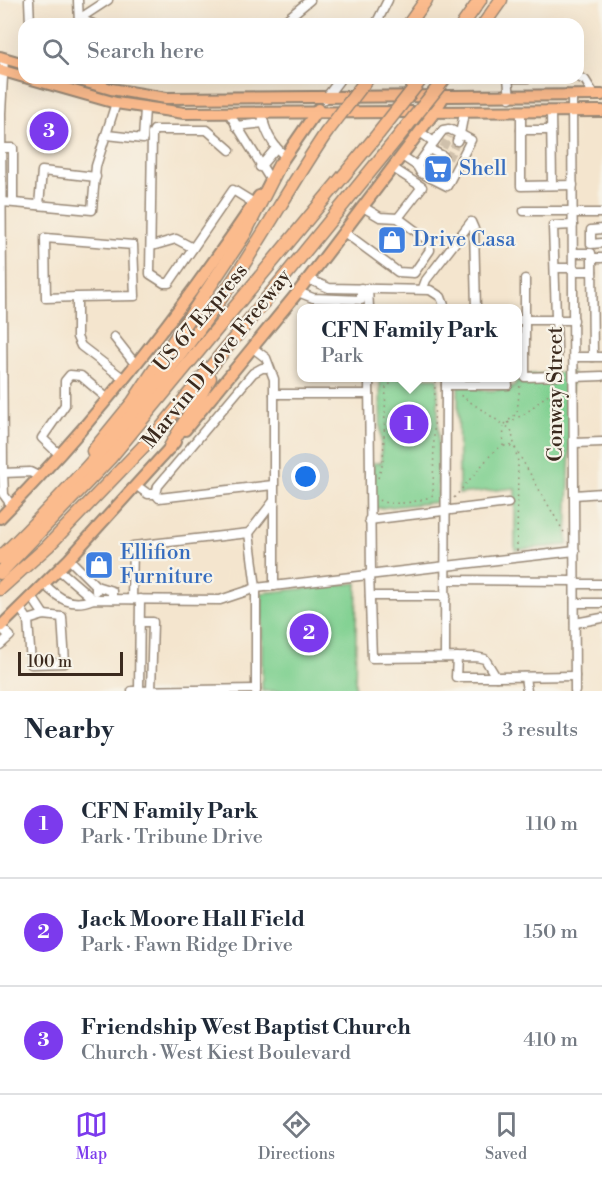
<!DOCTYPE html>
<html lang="en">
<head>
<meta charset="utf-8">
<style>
	body { margin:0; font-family:"Libre Bodoni",serif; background:#f6f6f7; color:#1f2937 }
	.scale { position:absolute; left:18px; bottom:15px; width:105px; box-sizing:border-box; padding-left:6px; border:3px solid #3b2a1e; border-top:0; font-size:16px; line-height:21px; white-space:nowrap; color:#3b2a1e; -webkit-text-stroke:4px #f7f3e8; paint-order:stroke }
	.you { position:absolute; left:306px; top:477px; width:21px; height:21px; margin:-15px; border:4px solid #fff; border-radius:50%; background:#1a73e8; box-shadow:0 0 0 9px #1a73e833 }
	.badge { display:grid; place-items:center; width:39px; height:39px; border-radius:50%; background:#7c3aed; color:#fff; font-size:20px; font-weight:700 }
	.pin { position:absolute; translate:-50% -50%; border:3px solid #fff; box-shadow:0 2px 6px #0006 }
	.popup { position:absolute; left:297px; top:304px; width:225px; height:78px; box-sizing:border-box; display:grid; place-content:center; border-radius:12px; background:#fff; filter:drop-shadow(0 2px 4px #0005); font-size:20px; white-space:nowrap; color:#747a83 }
	.popup b { font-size:22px; color:#1f2937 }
	.popup::after { content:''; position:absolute; left:50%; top:100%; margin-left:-12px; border:12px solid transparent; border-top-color:#fff }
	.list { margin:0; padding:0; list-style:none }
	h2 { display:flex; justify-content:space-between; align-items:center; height:78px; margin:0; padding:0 24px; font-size:26px }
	h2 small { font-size:20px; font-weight:400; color:#747a83 }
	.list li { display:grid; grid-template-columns:39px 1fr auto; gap:18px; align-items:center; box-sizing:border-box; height:108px; padding:0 24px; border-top:2px solid #e0e1e3 }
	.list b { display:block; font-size:22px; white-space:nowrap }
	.list p { margin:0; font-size:20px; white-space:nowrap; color:#747a83 }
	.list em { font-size:20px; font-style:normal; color:#747a83 }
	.icon { flex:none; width:33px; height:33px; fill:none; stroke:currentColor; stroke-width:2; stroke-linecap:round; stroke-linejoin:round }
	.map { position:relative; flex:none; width:602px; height:691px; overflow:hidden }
	.search { position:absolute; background:#fff; box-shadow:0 6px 24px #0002; left:18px; right:18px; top:18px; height:66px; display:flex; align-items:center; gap:15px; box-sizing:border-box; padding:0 21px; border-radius:18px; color:#747a83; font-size:22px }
	.sheet { height:402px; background:#fff }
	nav { display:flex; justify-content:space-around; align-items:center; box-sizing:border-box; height:84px; border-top:2px solid #e0e1e3; background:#fff; font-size:16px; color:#747a83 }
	nav a { display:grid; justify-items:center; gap:3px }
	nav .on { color:#7c3aed }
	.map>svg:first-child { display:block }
</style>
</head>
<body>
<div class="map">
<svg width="602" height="691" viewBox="0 0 602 691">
	<rect width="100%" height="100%" fill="#f7f3e8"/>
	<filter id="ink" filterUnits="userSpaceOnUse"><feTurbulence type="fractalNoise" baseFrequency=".0167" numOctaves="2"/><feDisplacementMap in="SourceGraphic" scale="12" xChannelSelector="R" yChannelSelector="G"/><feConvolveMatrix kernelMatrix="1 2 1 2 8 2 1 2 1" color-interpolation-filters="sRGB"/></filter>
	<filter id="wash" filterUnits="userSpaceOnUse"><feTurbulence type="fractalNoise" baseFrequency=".008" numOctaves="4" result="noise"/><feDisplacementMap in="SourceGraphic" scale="24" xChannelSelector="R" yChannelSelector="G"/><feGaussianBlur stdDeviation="1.35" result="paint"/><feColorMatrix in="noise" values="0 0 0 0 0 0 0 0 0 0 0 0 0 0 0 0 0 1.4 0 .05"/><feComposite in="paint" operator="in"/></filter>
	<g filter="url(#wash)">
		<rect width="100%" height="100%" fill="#f4e5ce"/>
		<g fill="#7fd090" stroke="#5d7d57" stroke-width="1.5">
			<path d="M572 372 567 545 515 550V488L459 494 458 379C478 391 492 394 514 386L520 375Z"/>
			<polygon points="380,378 438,378 438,502 371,509 373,463 381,463"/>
			<polygon points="357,583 355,691 262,691 262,593"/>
		</g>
	</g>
	<g filter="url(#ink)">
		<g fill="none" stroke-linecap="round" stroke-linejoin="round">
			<g stroke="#cfc0ab" stroke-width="8" stroke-dasharray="8 4" stroke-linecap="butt">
				<polyline points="443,148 449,136"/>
				<polyline points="448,159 457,141"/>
			</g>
			<g stroke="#988876" stroke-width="11">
				<g id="minor">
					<polyline points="29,0 30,24"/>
					<polyline points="78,0 79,24"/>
					<polyline points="79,19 108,0"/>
					<polyline points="79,19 93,24"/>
					<polyline points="281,24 310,0"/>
					<polyline points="376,24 388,0"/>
					<polyline points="4,58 1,113 3,473 4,495 12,506"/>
					<polyline points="578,77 585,80 595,96"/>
					<polyline points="572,97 575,691"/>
					<polyline points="510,98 508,78 528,78"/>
					<polyline points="325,99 341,78"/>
					<polyline points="521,112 521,186 573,185"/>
					<polyline points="551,112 552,185"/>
					<polyline points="229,113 270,179"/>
					<path d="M262 113C264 129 272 145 285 156"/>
					<polyline points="236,126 264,123"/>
					<polyline points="521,130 551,130"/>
					<polyline points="107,135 143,139 145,109"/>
					<polyline points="434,142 443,130 449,129 460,134 457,141"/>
					<polyline points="2,148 13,148 13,202"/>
					<polyline points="429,149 443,156"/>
					<polyline points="230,150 207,130 154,130 152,134 150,274 164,283 169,283 233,190 254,203"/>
					<polyline points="402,156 417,166 434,142 420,132"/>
					<polyline points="417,166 421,173 447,186 471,140 460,134 464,113"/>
					<polyline points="260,167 276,148"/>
					<polyline points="393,168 422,187 398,218"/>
					<polyline points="3,202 92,210 96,166 116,103"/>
					<polyline points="39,205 42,171 96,177"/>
					<polyline points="524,211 573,211"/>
					<polyline points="573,213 602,213"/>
					<polyline points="602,229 591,230 591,244 602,243"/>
					<polyline points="344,232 398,272 414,273 430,250 429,241 398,218 380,217 363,207"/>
					<polyline points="152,246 176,239 193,248"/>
					<polyline points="574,253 591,253 592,258"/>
					<polyline points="555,268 574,268"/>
					<polyline points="574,271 592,271"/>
					<polyline points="308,279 329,288 430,290 441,297 445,308"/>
					<polyline points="525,279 525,377 558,376 553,226 573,225"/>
					<polyline points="368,288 369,308"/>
					<polyline points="423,288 426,280 471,222 474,229 476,308"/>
					<polyline points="298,292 313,298 361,300 361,288"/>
					<polyline points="77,297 135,296 133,245 45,238 46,298 77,297 77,337 81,346 124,379"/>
					<polyline points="517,320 574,320"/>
					<polyline points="114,337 136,365"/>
					<polyline points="253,348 266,358 274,379 274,586"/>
					<polyline points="574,357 593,357 592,258 602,258"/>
					<polyline points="593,357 602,357"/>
					<polyline points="269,368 262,368 253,373 158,486 156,494 159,498 273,485"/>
					<polyline points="574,377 602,376"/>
					<polyline points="369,378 371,574"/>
					<polyline points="446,385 508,385"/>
					<polyline points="274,394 369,394"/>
					<polyline points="574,443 602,442"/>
					<polyline points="60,455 42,438 65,405 65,381 70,375 81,376 108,399"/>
					<polyline points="3,473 30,472 40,477"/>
					<polyline points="137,486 148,494 156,494"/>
					<polyline points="575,495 602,493"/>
					<polyline points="369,520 508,503"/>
					<polyline points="249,533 273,502"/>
					<polyline points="69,559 96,586"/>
					<polyline points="58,569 93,599"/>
					<polyline points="369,574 372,658 476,657 485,659 496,677 575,676"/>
					<polyline points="446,580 575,581"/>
					<path d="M44 584C59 599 72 608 93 599L220 600 256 588 575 551"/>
					<polyline points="575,584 602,584"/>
					<polyline points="96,591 96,586 112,591 112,599"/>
					<polyline points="370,596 446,596"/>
					<polyline points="32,597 44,615"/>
					<polyline points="132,599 133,546 249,533 256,588 256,691"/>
					<polyline points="575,603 602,603"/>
					<polyline points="20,608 28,620 31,664 65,663 62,617 44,615 28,620"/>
					<polyline points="140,622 153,622 151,691"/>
					<polyline points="575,623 602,618"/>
					<polyline points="0,645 10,636 0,627"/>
					<polyline points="445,657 446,378"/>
					<polyline points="457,657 456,677 496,677"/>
					<polyline points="525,677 527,691"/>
					<polyline points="132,691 256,689"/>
					<polyline points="139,691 140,599"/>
				</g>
			</g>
			<g stroke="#988876" stroke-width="14">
				<g id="major">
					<polyline points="0,57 24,64"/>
					<polyline points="0,70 24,77"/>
					<polyline points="28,78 116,103 184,113 602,111"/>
					<polyline points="72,78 111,89 166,98 602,95"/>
					<polyline points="276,170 318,109"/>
					<polyline points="185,430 298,292 434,113 443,98"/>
					<path d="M0 518C97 420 182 310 259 196"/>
					<polyline points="0,627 69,559 175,442"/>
				</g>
			</g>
			<g stroke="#988876" stroke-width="15">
				<g id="highway">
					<polyline points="409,24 426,0"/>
					<polyline points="463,24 480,0"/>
					<polyline points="484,24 501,0"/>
					<polyline points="439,86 445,78"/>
					<polyline points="170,447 210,378"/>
					<polyline points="93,451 133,402 244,235 280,164"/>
					<path d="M0 558C84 476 159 388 226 291 261 240 291 185 326 133"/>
					<polyline points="0,573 111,457 378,134"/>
					<polyline points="0,589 48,546 162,427 399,136"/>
				</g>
			</g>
			<g stroke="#988876" stroke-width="1.5" stroke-dasharray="1.5 4.5" stroke-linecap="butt">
				<polyline points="508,423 526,413 559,385"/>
				<polyline points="504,446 514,446 565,534"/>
				<polyline points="378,478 383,463 386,387 398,378"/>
				<polyline points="454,498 494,451 503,446 504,425 457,393"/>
				<path d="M379 500C388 507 423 502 433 495L435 378"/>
				<polyline points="517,551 518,462 511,429 504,425 517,413 520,384"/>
			</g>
			<use href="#minor" stroke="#fff" stroke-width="8"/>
			<use href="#major" stroke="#fbbb8d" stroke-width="10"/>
			<use href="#highway" stroke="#fbbb8d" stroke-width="12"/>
			<g stroke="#988876" stroke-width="15" stroke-linecap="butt">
				<g id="highway-bridge">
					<polyline points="326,133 368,78"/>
					<polyline points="378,134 422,78"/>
					<polyline points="399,136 439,86"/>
				</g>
			</g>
			<use href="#highway-bridge" stroke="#fbbb8d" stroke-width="12"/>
		</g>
	</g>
	<defs>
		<g id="supermarket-square" transform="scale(1.5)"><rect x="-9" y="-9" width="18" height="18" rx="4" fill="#3f7fe0" stroke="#f7f3e8"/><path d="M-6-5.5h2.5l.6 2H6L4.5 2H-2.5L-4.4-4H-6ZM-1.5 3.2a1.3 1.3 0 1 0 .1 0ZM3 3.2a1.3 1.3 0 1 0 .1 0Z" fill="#fff"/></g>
		<g id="shop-square" transform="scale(1.5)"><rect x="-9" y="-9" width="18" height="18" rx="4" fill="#3f7fe0" stroke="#f7f3e8"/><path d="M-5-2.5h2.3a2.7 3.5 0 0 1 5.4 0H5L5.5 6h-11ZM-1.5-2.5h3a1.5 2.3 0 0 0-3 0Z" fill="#fff"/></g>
	</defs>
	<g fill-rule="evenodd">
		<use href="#supermarket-square" x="438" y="169"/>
		<use href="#shop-square" x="392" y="240"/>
		<use href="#shop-square" x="99" y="565"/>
	</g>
	<g text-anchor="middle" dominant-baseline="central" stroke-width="4.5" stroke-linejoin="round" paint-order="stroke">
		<g font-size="21" fill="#366cbe" stroke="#f7f3e8" text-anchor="start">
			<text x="459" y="169">Shell</text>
			<text x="413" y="240">Drive Casa</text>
			<text x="120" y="553">Ellifion<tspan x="120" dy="24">Furniture</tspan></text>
		</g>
		<g font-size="21" fill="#3b2a1e" stroke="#f7f3e8">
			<text transform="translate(201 318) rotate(-50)">US 67 Express</text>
			<text transform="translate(217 359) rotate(-51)">Marvin D Love Freeway</text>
			<text transform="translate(556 394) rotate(-90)">Conway Street</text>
		</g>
	</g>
</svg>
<div class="scale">100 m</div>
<div class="you"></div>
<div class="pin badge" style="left:409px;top:424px">1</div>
<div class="popup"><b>CFN Family Park</b>Park</div>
<div class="pin badge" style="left:309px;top:633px">2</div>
<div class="pin badge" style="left:49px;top:131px">3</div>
<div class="search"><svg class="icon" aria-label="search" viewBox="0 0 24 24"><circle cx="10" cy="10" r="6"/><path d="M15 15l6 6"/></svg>Search here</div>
</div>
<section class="sheet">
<h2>Nearby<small>3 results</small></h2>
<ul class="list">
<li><span class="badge">1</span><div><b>CFN Family Park</b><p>Park · Tribune Drive</p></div><em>110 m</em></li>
<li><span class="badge">2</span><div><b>Jack Moore Hall Field</b><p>Park · Fawn Ridge Drive</p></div><em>150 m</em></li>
<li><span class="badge">3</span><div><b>Friendship West Baptist Church</b><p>Church · West Kiest Boulevard</p></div><em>410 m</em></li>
</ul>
</section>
<nav>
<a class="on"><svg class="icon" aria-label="map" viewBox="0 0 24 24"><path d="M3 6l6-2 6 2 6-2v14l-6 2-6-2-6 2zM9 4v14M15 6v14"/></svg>Map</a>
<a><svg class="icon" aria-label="directions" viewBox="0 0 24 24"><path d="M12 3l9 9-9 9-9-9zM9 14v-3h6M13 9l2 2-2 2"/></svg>Directions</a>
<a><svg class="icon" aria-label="saved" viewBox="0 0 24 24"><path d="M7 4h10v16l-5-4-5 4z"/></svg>Saved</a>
</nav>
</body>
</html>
